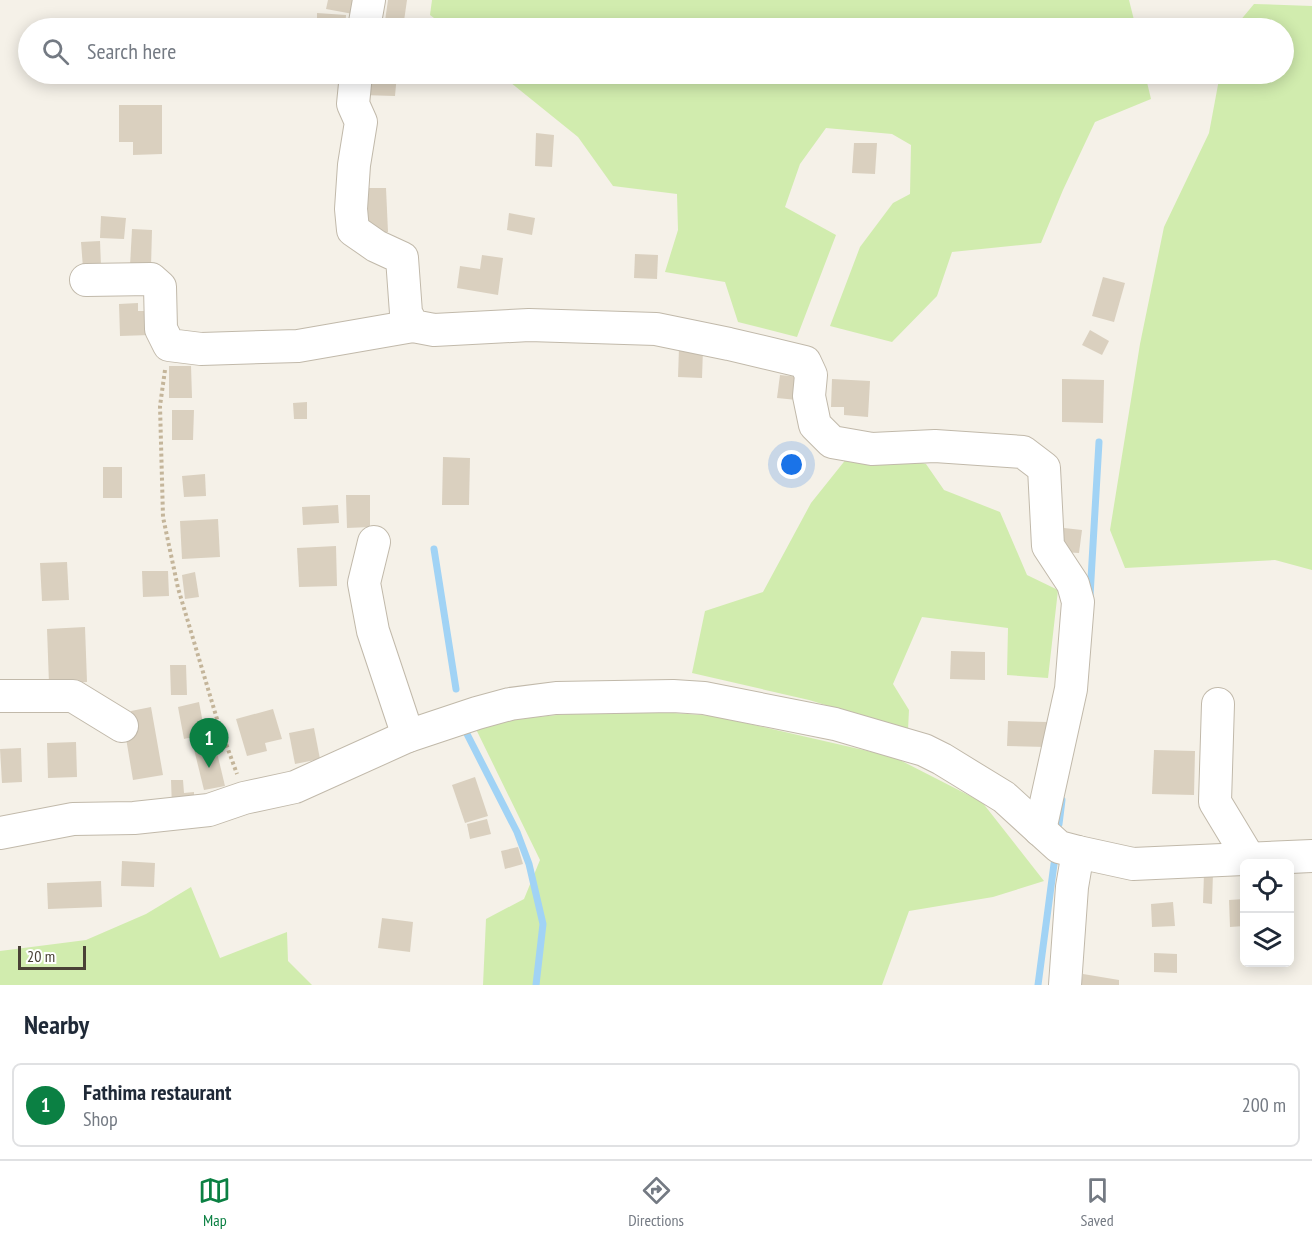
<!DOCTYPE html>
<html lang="en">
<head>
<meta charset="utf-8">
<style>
	body { margin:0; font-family:"PT Sans Narrow",sans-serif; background:#f6f6f7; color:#1f2937 }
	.controls { position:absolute; right:18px; bottom:18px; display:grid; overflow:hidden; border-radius:9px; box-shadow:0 3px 15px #0003 }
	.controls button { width:54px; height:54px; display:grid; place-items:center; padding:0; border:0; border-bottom:2px solid #e0e1e3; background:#fff; color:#1f2937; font:30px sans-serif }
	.scale { position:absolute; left:18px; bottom:15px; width:68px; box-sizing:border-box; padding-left:6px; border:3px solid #494136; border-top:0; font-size:16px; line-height:21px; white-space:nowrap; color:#494136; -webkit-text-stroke:4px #fff; paint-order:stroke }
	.you { position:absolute; left:792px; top:465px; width:21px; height:21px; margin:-15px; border:4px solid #fff; border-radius:50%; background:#1a73e8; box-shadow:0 0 0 9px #1a73e833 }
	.badge { display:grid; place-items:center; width:39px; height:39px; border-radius:50%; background:#0b8043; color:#fff; font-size:20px; font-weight:700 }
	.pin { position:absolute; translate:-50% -50px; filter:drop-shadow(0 2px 3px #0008) }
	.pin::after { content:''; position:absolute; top:32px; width:21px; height:18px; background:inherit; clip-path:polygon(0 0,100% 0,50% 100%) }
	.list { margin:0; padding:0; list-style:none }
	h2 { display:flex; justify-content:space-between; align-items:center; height:78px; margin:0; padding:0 24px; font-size:26px }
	h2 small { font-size:20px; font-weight:400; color:#747a83 }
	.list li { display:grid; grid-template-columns:39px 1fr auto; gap:18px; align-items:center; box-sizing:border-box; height:84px; margin:0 12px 12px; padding:0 12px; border:2px solid #e0e1e3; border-radius:9px }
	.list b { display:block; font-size:22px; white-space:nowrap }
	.list p { margin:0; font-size:20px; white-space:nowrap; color:#747a83 }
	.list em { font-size:20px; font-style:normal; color:#747a83 }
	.icon { flex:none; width:33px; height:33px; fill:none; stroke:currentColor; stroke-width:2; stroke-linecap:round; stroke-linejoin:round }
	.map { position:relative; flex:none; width:1312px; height:985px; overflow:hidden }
	.search { position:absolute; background:#fff; box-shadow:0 3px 15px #0003; left:18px; right:18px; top:18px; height:66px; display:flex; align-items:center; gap:15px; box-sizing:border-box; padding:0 21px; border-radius:33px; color:#747a83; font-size:22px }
	.sheet { height:174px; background:#fff }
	nav { display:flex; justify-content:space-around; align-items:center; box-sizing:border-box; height:84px; border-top:2px solid #e0e1e3; background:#fff; font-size:16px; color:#747a83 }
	nav a { display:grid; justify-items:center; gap:3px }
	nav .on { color:#0b8043 }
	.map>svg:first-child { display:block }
</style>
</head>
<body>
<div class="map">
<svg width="1312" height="985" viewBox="0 0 1312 985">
	<rect width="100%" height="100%" fill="#f5f1e8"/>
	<g fill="#d1ecae">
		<polygon points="432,0 1129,0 1136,28 447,28 430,15"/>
		<polygon points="1254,4 1312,6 1312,570 1275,560 1125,568 1110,530 1140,344 1164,227 1209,133 1220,74 1284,74 1284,28 1234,28"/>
		<polygon points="500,74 1145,74 1151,99 1095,122 1063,190 1041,243 952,252 937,296 892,342 830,326 860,247 893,203 910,194 911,145 892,134 826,128 800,164 785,207 836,235 797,337 738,322 725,282 665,272 678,230 677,194 613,186 578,137"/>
		<polygon points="896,457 926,464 944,490 1000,512 1027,575 1058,590 1048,678 1007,675 1008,628 922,617 893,684 909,710 908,730 809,700 692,673 705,611 763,592 811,503 847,458"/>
		<polygon points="619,709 715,716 894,757 982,802 1044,881 993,897 909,911 882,985 483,985 486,919 524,899 540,860 473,723"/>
		<polygon points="191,887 220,958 287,932 288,961 312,985 0,985 0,951 86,940 146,914"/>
	</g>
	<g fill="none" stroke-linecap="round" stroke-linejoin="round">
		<g stroke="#a1d3f5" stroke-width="7">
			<polyline points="434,549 456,689"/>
			<polyline points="1090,596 1099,442"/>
			<polyline points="465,725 467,734 517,832 529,864 543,924 536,985"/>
			<polyline points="1059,824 1062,800"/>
			<polyline points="1038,985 1054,864"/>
		</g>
	</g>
	<g fill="#dad0bf">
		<polygon points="328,0 367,0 364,16 326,9"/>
		<polygon points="388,0 407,0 403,28 384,28"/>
		<polygon points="317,13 346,15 345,28 317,26"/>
		<polygon points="308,74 343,74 343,80 308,78"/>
		<polygon points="362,74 397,74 395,96 362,95"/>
		<polygon points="119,105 162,105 162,154 133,155 133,142 119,142"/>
		<polygon points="536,133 554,135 552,167 535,166"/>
		<polygon points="854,143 877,143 875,174 852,173"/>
		<polygon points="365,188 386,188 388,232 367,233"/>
		<polygon points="509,213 535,218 532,235 507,230"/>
		<polygon points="101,216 126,218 124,239 100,238"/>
		<polygon points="132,229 152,230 151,267 130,266"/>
		<polygon points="100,241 101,266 83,268 81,242"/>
		<polygon points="635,254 658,255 657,279 634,278"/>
		<polygon points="482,255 503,258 498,295 457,288 460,266 480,269"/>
		<polygon points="1103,277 1125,283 1114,322 1092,316"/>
		<polygon points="138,303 138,311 150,311 150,335 120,336 119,304"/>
		<polygon points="1090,330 1109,341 1102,355 1082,345"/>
		<polygon points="679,348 703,349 702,378 678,377"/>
		<polygon points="169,366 191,366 192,398 169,398"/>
		<polygon points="780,375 800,377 797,400 777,398"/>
		<polygon points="832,379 870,381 868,417 844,415 844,407 831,407"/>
		<polygon points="1062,379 1104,380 1103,423 1062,422"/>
		<polygon points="307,402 307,419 294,419 293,403"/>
		<polygon points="172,410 194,410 193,440 172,440"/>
		<polygon points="443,457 470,458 469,505 442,505"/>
		<rect x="103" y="467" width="19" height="31"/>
		<polygon points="205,474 206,496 184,497 182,476"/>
		<polygon points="346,495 370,495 370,527 347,528"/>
		<polygon points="338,505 339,523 303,525 302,507"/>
		<polygon points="218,519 220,557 182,559 180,521"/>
		<polygon points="1064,528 1082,530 1079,553 1062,552"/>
		<polygon points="336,546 337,586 299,587 297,548"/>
		<polygon points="67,562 69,600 42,601 40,563"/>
		<polygon points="142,571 168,571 169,596 143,597"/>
		<polygon points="195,572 199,597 185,599 182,575"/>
		<polygon points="85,627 87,682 49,684 47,629"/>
		<polygon points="951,651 985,652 985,680 950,679"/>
		<polygon points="170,665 186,665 187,695 171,695"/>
		<polygon points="199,702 205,734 184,739 178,707"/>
		<polygon points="151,707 163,775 133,780 125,732 134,730 131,711"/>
		<polygon points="273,709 282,739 265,743 267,751 247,756 236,719"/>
		<polygon points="1008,721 1047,722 1046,747 1007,746"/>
		<polygon points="314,728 320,759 295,764 289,733"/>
		<polygon points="214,740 225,786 204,790 193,745"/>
		<polygon points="76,742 77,777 48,778 47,743"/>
		<polygon points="21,748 22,782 2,783 0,749"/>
		<polygon points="1154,750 1195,751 1194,795 1152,794"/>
		<polygon points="475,777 488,816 465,823 452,785"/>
		<polygon points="171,780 183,780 184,793 194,792 194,807 172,808"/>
		<polygon points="487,819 491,834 470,839 467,824"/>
		<polygon points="518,847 523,864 505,869 501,851"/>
		<polygon points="122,861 155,863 154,887 121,886"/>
		<polygon points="1204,873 1213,873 1212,904 1203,903"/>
		<polygon points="101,881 102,907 48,909 47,883"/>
		<polygon points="1244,899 1244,926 1230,927 1229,900"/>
		<polygon points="1173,902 1175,926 1152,927 1151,904"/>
		<polygon points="382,918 413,922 410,952 378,948"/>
		<polygon points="1154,953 1177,954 1177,973 1154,972"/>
		<polygon points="1083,974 1119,980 1119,985 1081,985"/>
	</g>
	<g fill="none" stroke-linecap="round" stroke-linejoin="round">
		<g stroke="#c1b9aa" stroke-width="34">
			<g id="minor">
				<polyline points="364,28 369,0"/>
				<polyline points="356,74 353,104 361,122 354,165 351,209 353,230 376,246 402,258 406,313 413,326 434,330 529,325 656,329 729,344 805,362 811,375 809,396 815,425 832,442 872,449 935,446 1023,452 1044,468 1048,546 1073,584 1078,602 1071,689 1040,830"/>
				<polyline points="86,280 151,279 160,287 161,329 169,345 201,349 298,346 413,326"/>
				<polyline points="374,542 364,583 373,631 408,736"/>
				<polyline points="0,696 73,696 122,726"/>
				<polyline points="1218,704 1215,802 1250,860"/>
				<polyline points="0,833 73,819 134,818 209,810 244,798 295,787 408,736 477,713 510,704 556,698 673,696 704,698 835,724 924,750 942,759 1004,797 1059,847 1078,852 1133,864 1312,856"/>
				<polyline points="1065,985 1072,887 1078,852"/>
			</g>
		</g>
		<polyline stroke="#c4b59a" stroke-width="4" stroke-dasharray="3 3" stroke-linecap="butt" points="165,370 160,406 163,517 178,588 217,719 237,774"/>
		<use href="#minor" stroke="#fff" stroke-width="32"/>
	</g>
</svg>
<div class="controls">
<button><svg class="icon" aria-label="locate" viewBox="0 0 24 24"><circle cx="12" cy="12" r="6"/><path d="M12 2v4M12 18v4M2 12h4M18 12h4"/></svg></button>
<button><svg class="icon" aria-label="layers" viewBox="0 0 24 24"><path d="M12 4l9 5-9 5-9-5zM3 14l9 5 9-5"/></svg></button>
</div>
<div class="scale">20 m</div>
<div class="you"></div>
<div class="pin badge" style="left:209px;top:768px">1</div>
<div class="search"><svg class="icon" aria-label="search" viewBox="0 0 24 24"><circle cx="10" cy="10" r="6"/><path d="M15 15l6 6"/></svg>Search here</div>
</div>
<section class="sheet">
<h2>Nearby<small></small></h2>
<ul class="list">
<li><span class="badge">1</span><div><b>Fathima restaurant</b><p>Shop</p></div><em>200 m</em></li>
</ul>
</section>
<nav>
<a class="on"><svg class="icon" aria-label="map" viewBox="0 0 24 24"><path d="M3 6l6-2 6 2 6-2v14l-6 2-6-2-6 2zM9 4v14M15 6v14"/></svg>Map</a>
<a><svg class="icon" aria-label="directions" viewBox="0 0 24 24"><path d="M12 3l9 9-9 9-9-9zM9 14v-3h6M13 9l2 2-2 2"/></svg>Directions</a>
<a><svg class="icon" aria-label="saved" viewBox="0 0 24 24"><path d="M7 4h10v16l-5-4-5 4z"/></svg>Saved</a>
</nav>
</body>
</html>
